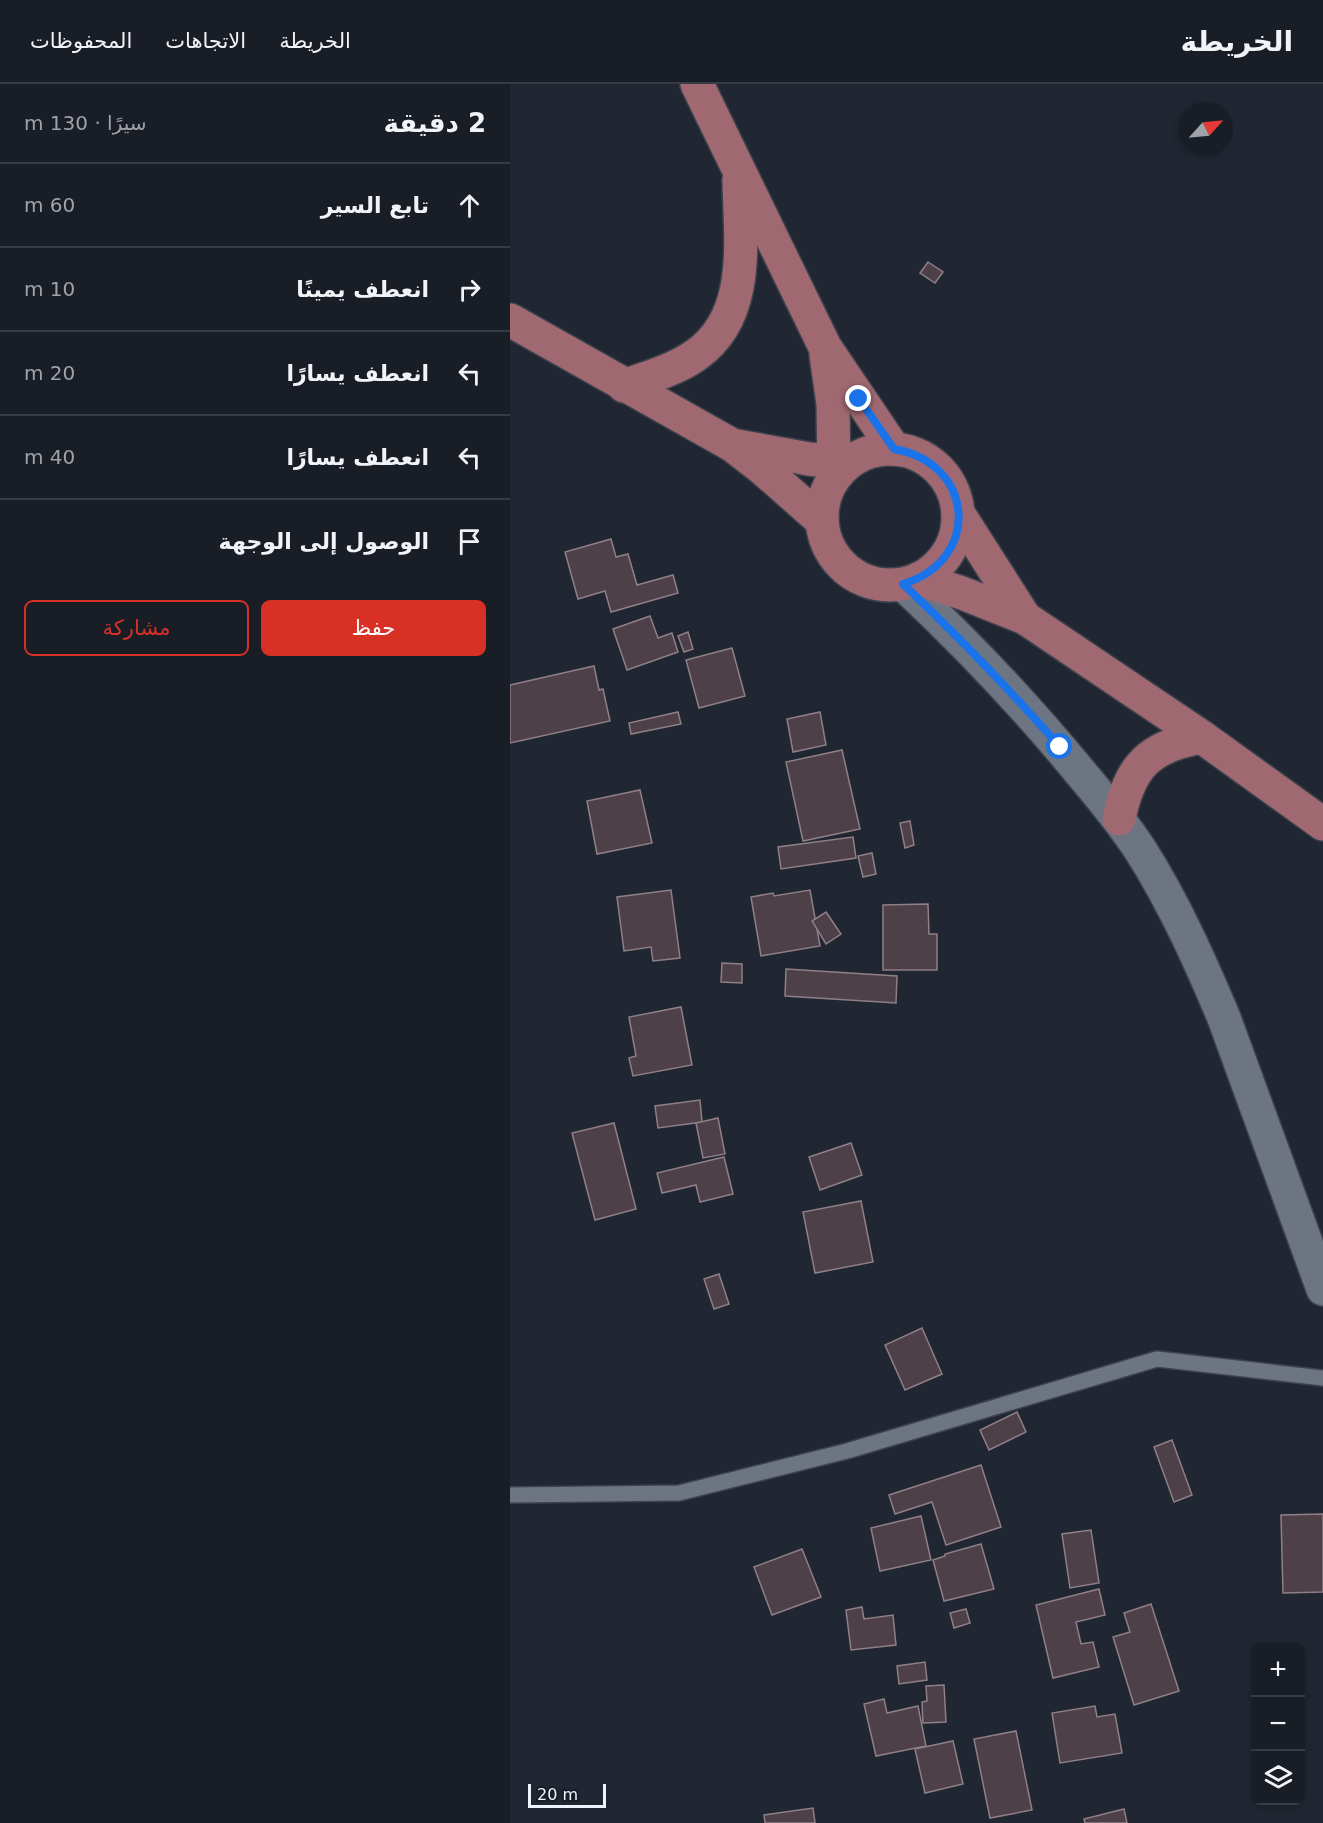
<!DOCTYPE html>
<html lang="ar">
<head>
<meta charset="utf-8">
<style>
	body { margin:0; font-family:"DejaVu Sans",Vazirmatn,sans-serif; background:#262a32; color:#f1f3f6; direction:rtl }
	.controls { position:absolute; right:18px; bottom:18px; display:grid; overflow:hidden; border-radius:9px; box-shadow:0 3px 9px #0003 }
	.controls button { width:54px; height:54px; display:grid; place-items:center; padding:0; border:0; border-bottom:2px solid #373b43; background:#191d26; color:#f1f3f6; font:30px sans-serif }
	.compass { position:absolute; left:669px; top:18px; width:54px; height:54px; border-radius:50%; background:#191d26; box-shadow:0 3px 9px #0003; rotate:63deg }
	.scale { position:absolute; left:18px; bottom:15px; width:78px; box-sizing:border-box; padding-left:6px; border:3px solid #eff3fb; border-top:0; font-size:16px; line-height:21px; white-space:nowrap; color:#eff3fb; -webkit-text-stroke:4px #181e28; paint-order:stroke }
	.stop { position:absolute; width:18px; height:18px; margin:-14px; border:4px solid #1a73e8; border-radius:50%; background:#fff }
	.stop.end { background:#1a73e8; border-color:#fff; box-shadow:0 2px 6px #0008 }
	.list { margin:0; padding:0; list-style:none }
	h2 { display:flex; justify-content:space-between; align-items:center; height:78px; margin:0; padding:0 24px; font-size:26px }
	h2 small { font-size:20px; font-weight:400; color:#9fa2a7 }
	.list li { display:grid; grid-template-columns:39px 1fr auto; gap:18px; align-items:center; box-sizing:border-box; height:84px; padding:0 24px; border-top:2px solid #373b43 }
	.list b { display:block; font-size:22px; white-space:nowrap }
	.list em { font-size:20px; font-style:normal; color:#9fa2a7 }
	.actions { display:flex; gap:12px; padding:18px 24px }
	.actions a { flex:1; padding:14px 0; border:2px solid #d93025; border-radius:9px; text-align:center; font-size:21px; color:#d93025 }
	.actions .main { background:#d93025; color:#fff }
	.icon { flex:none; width:33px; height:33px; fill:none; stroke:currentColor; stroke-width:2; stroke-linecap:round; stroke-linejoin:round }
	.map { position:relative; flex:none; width:813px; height:1739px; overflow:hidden; direction:ltr }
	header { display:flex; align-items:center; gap:36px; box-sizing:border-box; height:84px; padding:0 30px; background:#191d26; border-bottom:2px solid #373b43 }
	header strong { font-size:28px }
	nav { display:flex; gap:33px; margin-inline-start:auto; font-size:21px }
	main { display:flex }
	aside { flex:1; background:#191d26 }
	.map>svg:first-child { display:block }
</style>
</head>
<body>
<header>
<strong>الخريطة</strong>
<nav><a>الخريطة</a><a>الاتجاهات</a><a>المحفوظات</a></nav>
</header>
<main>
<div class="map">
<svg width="813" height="1739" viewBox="0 0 813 1739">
	<rect width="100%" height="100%" fill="#212732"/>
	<g fill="#4e4048" stroke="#8f7f87" stroke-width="1.5">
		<polygon points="418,178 433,188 425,199 410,189"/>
		<polygon points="101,455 106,473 118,470 127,501 163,491 168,509 101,528 95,507 68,515 55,468"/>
		<polygon points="140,532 148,554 162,549 168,568 117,586 103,545"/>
		<polygon points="178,548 183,565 174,568 168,552"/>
		<polygon points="222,564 235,612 189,624 176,576"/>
		<polygon points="84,582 89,606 93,605 100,637 0,659 0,601"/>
		<polygon points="168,628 171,640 121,650 119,639"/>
		<polygon points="310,628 316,661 283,668 277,635"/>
		<polygon points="332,666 350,745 293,757 276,678"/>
		<polygon points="130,706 142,759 87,770 77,717"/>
		<polygon points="400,737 404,761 395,764 390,739"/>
		<polygon points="343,753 346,774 271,785 268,763"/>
		<polygon points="362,769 366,790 353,793 348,772"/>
		<polygon points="161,806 170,874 143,877 141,863 114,867 107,813"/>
		<polygon points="300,806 310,862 251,872 241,813 263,809 264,812"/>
		<polygon points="418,820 419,850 427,850 427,886 373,886 373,821"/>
		<polygon points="316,828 331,850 316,860 302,837"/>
		<polygon points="212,879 232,880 232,899 211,898"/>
		<polygon points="276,885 387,892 386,919 275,912"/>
		<polygon points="171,923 182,981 123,992 119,974 126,972 119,933"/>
		<polygon points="190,1016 192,1038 148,1044 145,1022"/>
		<polygon points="208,1034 215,1070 193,1074 186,1039"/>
		<polygon points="104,1039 126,1125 85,1136 62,1049"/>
		<polygon points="341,1059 352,1091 310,1106 299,1073"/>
		<polygon points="214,1073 223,1110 190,1118 186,1101 152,1109 147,1089"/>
		<polygon points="351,1117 363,1178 305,1189 293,1128"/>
		<polygon points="209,1190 219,1220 204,1225 194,1195"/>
		<polygon points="412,1244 432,1290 395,1306 375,1261"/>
		<polygon points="507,1328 516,1348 479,1366 470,1346"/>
		<polygon points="662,1356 682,1411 664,1418 644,1363"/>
		<polygon points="471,1381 491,1443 436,1461 422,1418 385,1430 379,1411"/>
		<polygon points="813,1430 813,1508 773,1509 771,1431"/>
		<polygon points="411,1432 421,1476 370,1487 361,1444"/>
		<polygon points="581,1446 589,1499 560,1504 552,1450"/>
		<polygon points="471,1460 484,1505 434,1517 423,1476 435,1472 435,1470"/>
		<polygon points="292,1465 311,1513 262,1531 244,1483"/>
		<polygon points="589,1505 595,1531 566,1538 571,1560 583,1558 589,1583 543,1594 526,1521"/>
		<polygon points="641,1520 669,1607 624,1621 603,1553 620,1548 614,1529"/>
		<polygon points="352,1523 354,1535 383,1531 386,1561 341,1566 336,1526"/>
		<polygon points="456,1525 460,1539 444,1544 440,1529"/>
		<polygon points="415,1578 417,1596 389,1600 387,1582"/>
		<polygon points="434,1601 436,1638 413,1639 412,1618 417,1617 416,1602"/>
		<polygon points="374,1615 377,1629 408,1622 416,1662 366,1672 354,1620"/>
		<polygon points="585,1622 587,1633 605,1630 612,1669 550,1679 542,1629"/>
		<polygon points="506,1647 522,1726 480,1734 464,1655"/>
		<polygon points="443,1657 453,1700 415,1709 405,1665"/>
		<polygon points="303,1724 305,1739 255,1739 254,1731"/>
		<polygon points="614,1725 617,1739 575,1739 574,1735"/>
	</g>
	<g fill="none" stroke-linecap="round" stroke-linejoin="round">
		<g stroke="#3d424c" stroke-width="18">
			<polyline id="lane" points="0,1411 169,1409 337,1367 647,1275 813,1294"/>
		</g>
		<g stroke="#3d424c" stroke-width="36">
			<path id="secondary" d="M393 500C456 559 515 621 570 688 592 714 613 739 631 767 664 819 690 877 714 934L813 1205"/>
		</g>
		<g stroke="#3d424c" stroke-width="36">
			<g id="primary">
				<polyline points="187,0 315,263 384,365"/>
				<polyline points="0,236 222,361 253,385 312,437"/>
				<polyline points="316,271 323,320 324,394"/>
				<path d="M114 302C138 293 165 286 186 271 242 232 230 156 229 96"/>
				<polyline points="227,362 299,375 338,379"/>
				<circle cx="380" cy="433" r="68"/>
				<polyline points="448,429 515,534"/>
				<polyline points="408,495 452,509 515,534 692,653 813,740"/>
				<path d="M609 735C619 683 639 662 692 653"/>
			</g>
		</g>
		<use href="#lane" stroke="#6e7582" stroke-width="15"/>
		<use href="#secondary" stroke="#6e7582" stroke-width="33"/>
		<use href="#primary" stroke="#a06972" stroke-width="33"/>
	</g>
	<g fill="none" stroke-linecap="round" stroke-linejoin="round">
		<path stroke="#1a73e8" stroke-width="8" d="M349 315 384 365C465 379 472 476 393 500 448 552 500 606 550 663"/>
	</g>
</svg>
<div class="controls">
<button>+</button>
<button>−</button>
<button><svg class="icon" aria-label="layers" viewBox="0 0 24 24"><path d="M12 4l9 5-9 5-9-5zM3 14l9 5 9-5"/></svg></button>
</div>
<svg class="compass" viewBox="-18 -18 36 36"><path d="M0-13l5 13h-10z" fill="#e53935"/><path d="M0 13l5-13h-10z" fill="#9fa2a7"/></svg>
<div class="scale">20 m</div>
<div class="stop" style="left:550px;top:663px"></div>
<div class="stop end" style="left:349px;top:315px"></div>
</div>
<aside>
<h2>2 دقيقة<small>سيرًا · 130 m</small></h2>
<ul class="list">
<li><svg class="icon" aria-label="ahead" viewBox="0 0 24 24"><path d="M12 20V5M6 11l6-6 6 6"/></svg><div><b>تابع السير</b></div><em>60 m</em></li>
<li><svg class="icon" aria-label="right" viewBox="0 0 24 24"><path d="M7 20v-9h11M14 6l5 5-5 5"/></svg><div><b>انعطف يمينًا</b></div><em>10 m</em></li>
<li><svg class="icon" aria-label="left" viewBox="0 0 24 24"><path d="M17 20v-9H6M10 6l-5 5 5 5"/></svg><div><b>انعطف يسارًا</b></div><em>20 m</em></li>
<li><svg class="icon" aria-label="left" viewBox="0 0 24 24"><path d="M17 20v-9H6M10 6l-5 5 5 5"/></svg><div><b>انعطف يسارًا</b></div><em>40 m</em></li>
<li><svg class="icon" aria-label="arrive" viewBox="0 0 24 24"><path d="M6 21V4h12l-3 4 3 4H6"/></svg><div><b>الوصول إلى الوجهة</b></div></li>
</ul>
<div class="actions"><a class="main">حفظ</a><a>مشاركة</a></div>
</aside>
</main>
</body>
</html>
